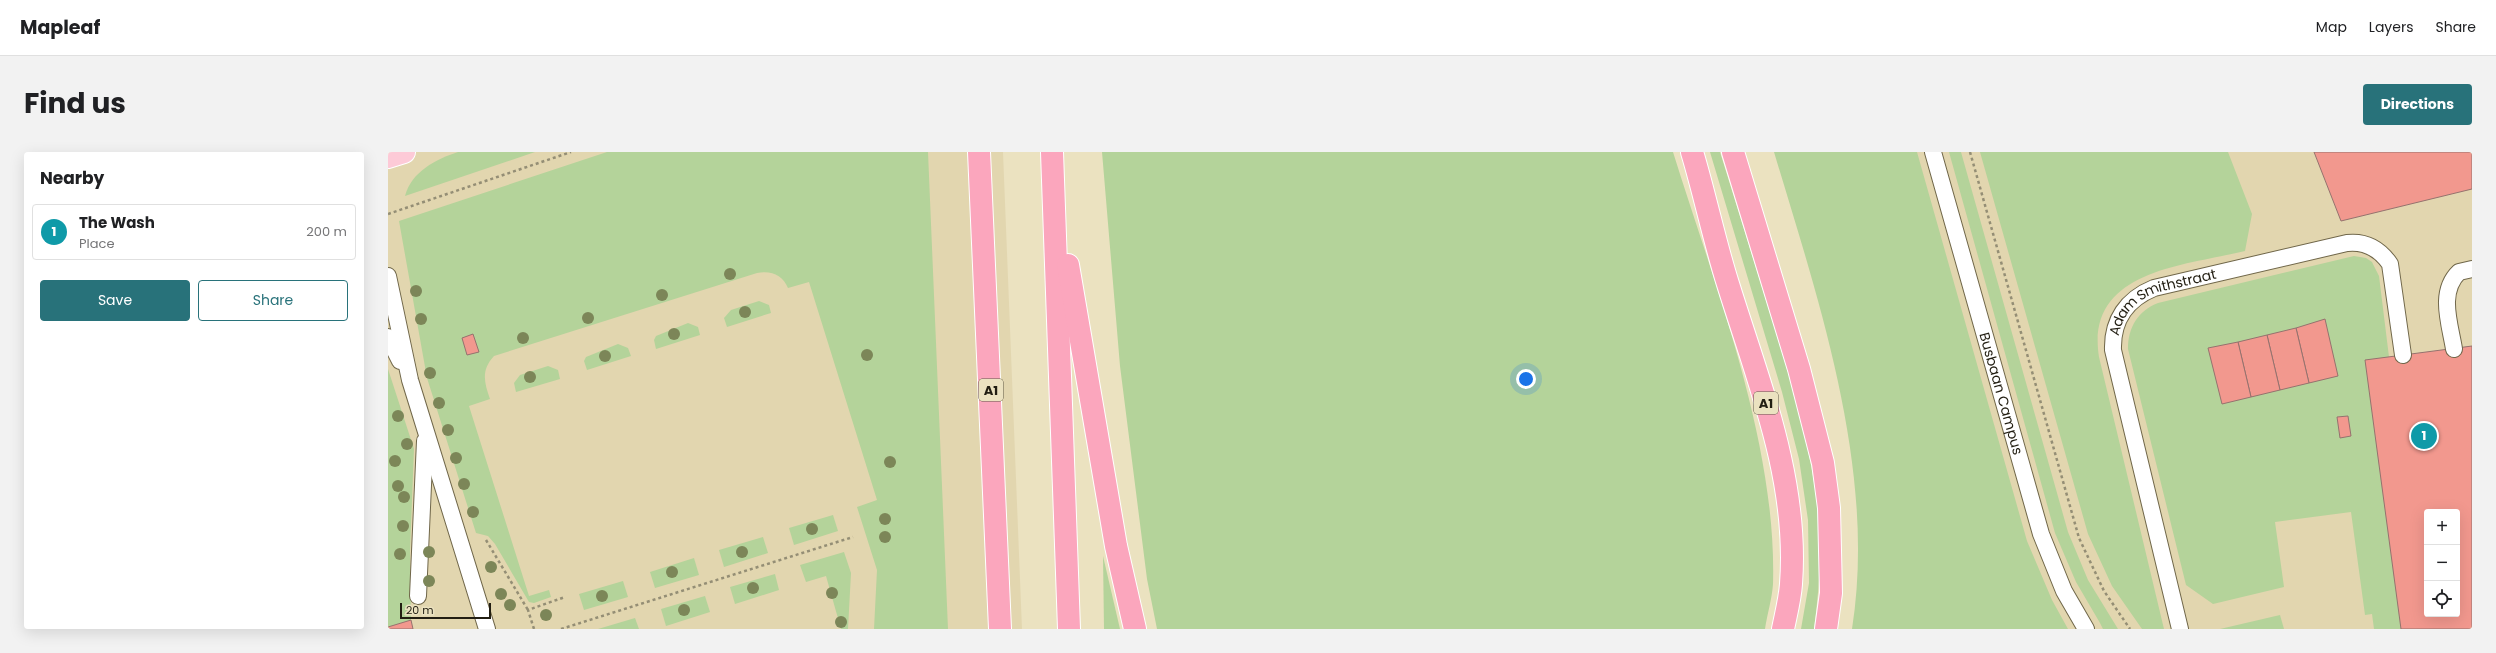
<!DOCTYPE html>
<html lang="en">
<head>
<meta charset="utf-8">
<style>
	body { margin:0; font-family:Poppins,sans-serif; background:#f2f2f2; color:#202124 }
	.controls { position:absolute; right:12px; bottom:12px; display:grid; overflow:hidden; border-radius:4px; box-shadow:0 4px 16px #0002 }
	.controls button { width:36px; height:36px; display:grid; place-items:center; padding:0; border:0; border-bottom:1px solid #e0e0e0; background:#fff; color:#202124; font:20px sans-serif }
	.scale { position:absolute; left:12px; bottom:10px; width:91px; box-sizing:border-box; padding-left:4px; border:2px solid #221e12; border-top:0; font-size:11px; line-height:14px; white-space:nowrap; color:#221e12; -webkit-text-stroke:3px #ebe2c0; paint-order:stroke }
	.you { position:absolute; left:1138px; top:227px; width:14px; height:14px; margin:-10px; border:3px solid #fff; border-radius:50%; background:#1a73e8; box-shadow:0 0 0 6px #1a73e833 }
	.badge { display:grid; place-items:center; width:26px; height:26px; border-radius:50%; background:#28727a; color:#fff; font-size:13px; font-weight:700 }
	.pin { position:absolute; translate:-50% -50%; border:2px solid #fff; box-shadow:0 1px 4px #0006 }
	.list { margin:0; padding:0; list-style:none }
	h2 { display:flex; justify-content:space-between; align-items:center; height:52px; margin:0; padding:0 16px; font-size:17px }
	h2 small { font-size:13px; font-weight:400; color:#757577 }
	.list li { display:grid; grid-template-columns:26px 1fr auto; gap:12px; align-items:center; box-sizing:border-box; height:56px; margin:0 8px 8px; padding:0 8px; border:1px solid #e0e0e0; border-radius:4px }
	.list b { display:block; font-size:15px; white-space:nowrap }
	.list p { margin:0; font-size:13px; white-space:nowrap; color:#757577 }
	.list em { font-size:13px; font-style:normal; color:#757577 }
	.actions { display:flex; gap:8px; padding:12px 16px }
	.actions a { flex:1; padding:9px 0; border:1px solid #28727a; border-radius:4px; text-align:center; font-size:14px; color:#28727a }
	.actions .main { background:#28727a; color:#fff }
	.icon { flex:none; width:22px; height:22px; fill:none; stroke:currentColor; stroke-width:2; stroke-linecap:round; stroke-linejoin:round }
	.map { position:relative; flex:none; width:2084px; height:477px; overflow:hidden; border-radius:4px }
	header { display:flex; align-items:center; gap:24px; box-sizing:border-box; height:56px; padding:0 20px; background:#fff; border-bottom:1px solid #e0e0e0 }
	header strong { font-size:19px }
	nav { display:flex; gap:22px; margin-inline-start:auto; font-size:14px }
	.intro { display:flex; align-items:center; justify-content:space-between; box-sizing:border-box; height:96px; padding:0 24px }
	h1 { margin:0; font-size:28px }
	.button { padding:10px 18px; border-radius:4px; background:#28727a; color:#fff; font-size:14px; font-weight:700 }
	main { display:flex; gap:24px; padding:0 24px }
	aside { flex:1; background:#fff; border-radius:4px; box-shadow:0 4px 16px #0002 }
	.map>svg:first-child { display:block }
</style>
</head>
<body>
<header>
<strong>Mapleaf</strong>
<nav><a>Map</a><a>Layers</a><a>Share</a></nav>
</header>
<div class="intro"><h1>Find us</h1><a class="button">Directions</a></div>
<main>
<aside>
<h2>Nearby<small></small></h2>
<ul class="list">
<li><span class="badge" style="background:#0f9aa8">1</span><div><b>The Wash</b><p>Place</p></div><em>200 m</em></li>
</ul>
<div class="actions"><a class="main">Save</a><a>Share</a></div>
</aside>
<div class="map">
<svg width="2084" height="477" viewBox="0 0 2084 477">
	<rect width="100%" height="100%" fill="#ebe2c0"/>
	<g fill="#e2d6af" fill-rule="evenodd">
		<polygon points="0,0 615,0 634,477 0,477"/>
		<path d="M1400 0H2084V477H1492L1486 295ZM2039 360H2069V462H2039Z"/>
	</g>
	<g fill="#b4d39a">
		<path d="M70 0H147L17 44C23 20 48 7 70 0Z"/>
		<path d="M219 0H540L560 477H486L489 418 469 355 489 348 421 130 400 136C395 123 383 118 369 121L106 204C93 218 96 230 102 247L81 254 141 444 161 438 163 445 146 451 141 450 107 392 100 384 88 381 39 226 11 69Z"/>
		<path d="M714 0H1285C1327 135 1389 290 1385 432 1384 447 1379 463 1377 477H769L759 427 732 214Z"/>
		<path d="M1322 0H1332C1350 58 1368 116 1386 174 1407 242 1428 312 1432 383 1433 415 1430 446 1426 477H1413L1421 431 1420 368 1411 307 1394 240Z"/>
		<path d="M1386 0H1529L1639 389 1664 448 1680 477H1464C1489 319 1431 150 1386 0Z"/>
		<polygon points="1561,0 1573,0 1680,380 1700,428 1730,477 1715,477 1712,471 1688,430 1667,381"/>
		<path d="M1592 0H1840L1864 62 1857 99C1796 114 1697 118 1711 205L1776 477H1754L1724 434 1700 382Z"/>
		<path d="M1966 104 1978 106 1984 110 1991 124 2001 205 2013 477H1986L1984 462 1977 463 1963 360 1887 370 1896 435 1825 452 1798 433 1740 197C1740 175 1750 159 1770 151Z"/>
		<polygon points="371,149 381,153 383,161 339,175 336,166 343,158"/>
		<polygon points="300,171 310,175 312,183 268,197 266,188 268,184"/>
		<polygon points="230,192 240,196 243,204 199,218 196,209 198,205"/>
		<polygon points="160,214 170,218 172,227 128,240 126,231 132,223"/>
		<polygon points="0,217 26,297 22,400 23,468 0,475"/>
		<polygon points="445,363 450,379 406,393 401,376"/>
		<polygon points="375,385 380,401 336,415 331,398"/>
		<polygon points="456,400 463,421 460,477 453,477 438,424 418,430 412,413"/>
		<polygon points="715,404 732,477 716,477"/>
		<polygon points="306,406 311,423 267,436 262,420"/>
		<polygon points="387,422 391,438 347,452 342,435"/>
		<polygon points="235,429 240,445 196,458 191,442"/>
		<polygon points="317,444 322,460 278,474 273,457"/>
		<polygon points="1892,463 1896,477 1832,477"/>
		<polygon points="247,466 251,477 210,477"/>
	</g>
	<g fill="#f2988e" stroke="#95726e" fill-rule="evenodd">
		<polygon points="1926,0 2084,0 2084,37 1953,69"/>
		<polygon points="1937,167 1950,224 1921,231 1908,176"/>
		<polygon points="1908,176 1921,231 1892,238 1879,183"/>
		<polygon points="85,182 91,200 79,203 74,186"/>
		<polygon points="1879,183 1892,238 1863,245 1850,190"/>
		<polygon points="1850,190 1863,245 1834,252 1820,196"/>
		<path d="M2084 194V477H2013L1977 208ZM2039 360H2069V462H2039Z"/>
		<polygon points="1960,264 1963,284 1952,286 1949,265"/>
		<polygon points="23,468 25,477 0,477 0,475"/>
	</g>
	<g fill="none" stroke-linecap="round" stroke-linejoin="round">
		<g stroke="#70674a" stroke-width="18">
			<g id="lane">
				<path id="s1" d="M1545 0 1653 382 1676 439 1698 477"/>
				<polyline points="0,124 22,228 99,477"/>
				<polyline points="0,185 12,209"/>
				<path d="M2066 197C2062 172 2050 140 2071 120L2084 117"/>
				<polyline points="30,444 37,289"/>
				<path id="s2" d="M1792 477 1725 198C1724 168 1739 147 1766 136L1959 91C1977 89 1991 96 2002 112L2015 203"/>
			</g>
		</g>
		<g stroke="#fff" stroke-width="24">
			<polyline id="primary" points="0,5 16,0"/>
		</g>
		<g stroke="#fff" stroke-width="24">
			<g id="highway">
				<polyline points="591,0 612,477"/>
				<polyline points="664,0 681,477"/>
				<path d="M1304 0C1317 43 1326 88 1340 132 1370 229 1411 328 1403 432 1402 447 1398 462 1395 477"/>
				<polyline points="1345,0 1411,217 1435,311 1441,356 1443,441 1438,477"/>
				<polyline points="680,113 728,394 747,477"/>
			</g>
		</g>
		<g stroke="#948e75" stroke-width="2.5" stroke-dasharray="3 3" stroke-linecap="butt">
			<polyline points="1582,0 1691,386 1716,439 1742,477"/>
			<polyline points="0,62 183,0"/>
			<polyline points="98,388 140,458"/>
			<polyline points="146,477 140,458 177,445"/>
			<polyline points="173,477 465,385"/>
		</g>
		<use href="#lane" stroke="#fff" stroke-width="16"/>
		<use href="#primary" stroke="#fdcad7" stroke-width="22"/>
		<use href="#highway" stroke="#fba6bd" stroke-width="22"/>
	</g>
	<g fill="#7c8658">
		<circle cx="342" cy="122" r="6"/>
		<circle cx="28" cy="139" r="6"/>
		<circle cx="274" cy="143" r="6"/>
		<circle cx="357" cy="160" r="6"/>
		<circle cx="200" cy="166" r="6"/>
		<circle cx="33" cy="167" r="6"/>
		<circle cx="286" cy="182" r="6"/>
		<circle cx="135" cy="186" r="6"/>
		<circle cx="479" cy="203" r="6"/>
		<circle cx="217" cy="204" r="6"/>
		<circle cx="42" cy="221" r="6"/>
		<circle cx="142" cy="225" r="6"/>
		<circle cx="51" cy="251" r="6"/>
		<circle cx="10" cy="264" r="6"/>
		<circle cx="60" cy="278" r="6"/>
		<circle cx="19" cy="292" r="6"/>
		<circle cx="68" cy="306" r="6"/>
		<circle cx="7" cy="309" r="6"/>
		<circle cx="502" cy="310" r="6"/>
		<circle cx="76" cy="332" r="6"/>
		<circle cx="10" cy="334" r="6"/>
		<circle cx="16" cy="345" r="6"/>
		<circle cx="85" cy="360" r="6"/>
		<circle cx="497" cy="367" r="6"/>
		<circle cx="15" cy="374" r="6"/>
		<circle cx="424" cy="377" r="6"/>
		<circle cx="497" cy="385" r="6"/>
		<circle cx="41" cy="400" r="6"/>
		<circle cx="354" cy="400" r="6"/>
		<circle cx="12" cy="402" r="6"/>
		<circle cx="103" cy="415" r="6"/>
		<circle cx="284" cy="420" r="6"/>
		<circle cx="41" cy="429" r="6"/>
		<circle cx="365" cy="436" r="6"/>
		<circle cx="444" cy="441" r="6"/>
		<circle cx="113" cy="442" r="6"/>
		<circle cx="214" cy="444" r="6"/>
		<circle cx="122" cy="453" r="6"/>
		<circle cx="296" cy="458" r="6"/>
		<circle cx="158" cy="463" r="6"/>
		<circle cx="453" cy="470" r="6"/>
	</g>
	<g text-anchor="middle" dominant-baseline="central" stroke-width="3" stroke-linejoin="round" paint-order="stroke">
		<g fill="#ebe2c0" stroke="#5e5946" stroke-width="1">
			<rect x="591" y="227" width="24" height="22" rx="3"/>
			<rect x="1366" y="240" width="24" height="22" rx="3"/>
		</g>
		<g font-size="13" font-weight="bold" fill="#221e12">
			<text x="603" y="238">A1</text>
			<text x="1378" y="251">A1</text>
		</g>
		<g font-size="14" fill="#221e12" stroke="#ebe2c0">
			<text stroke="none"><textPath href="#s2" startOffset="366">Adam Smithstraat</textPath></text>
			<text stroke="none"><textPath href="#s1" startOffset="251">Busbaan Campus</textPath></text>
		</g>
	</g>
</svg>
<div class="controls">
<button>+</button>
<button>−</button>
<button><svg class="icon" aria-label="locate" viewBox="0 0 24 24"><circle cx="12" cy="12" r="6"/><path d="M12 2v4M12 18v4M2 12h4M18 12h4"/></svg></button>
</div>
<div class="scale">20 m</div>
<div class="you"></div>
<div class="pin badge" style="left:2036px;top:284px;background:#0f9aa8">1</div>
</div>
</main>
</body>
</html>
